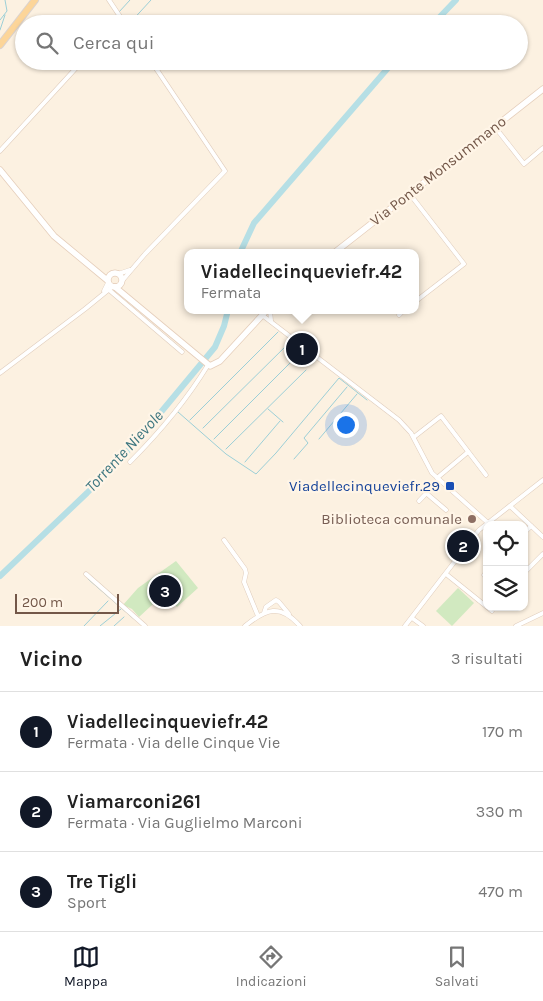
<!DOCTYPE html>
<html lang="it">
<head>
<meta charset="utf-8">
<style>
	body { margin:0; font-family:Karla,sans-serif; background:#f6f6f6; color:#222 }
	.controls { position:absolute; right:15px; bottom:15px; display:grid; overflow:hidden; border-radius:10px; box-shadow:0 1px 4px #0004 }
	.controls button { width:45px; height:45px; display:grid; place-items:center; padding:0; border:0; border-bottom:1px solid #e0e0e0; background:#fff; color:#222; font:25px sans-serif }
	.scale { position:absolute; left:15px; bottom:12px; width:104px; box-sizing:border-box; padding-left:5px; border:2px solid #735748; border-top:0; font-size:14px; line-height:18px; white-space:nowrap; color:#735748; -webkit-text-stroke:4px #fff5e7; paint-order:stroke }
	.you { position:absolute; left:345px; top:424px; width:18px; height:18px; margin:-12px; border:4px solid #fff; border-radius:50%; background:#1a73e8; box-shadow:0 0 0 8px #1a73e833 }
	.badge { display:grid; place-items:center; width:32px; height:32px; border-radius:50%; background:#111827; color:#fff; font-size:16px; font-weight:700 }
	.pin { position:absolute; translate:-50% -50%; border:2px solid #fff; box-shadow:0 1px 5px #0006 }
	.popup { position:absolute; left:184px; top:249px; width:235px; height:65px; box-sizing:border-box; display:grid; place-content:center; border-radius:10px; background:#fff; filter:drop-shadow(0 1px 4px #0005); font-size:16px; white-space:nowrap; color:#767676 }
	.popup b { font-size:19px; color:#222 }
	.popup::after { content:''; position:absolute; left:50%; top:100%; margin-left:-10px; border:10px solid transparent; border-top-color:#fff }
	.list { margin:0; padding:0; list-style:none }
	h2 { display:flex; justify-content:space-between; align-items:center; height:65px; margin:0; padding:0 20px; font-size:21px }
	h2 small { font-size:16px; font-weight:400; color:#767676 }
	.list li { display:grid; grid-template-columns:32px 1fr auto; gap:15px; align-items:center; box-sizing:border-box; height:80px; padding:0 20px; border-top:1px solid #e0e0e0 }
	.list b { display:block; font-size:19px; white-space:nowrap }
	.list p { margin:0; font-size:16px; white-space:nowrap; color:#767676 }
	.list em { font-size:16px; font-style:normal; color:#767676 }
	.icon { flex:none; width:28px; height:28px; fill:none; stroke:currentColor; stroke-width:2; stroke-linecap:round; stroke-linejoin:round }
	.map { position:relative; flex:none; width:543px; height:626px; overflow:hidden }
	.search { position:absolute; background:#fff; box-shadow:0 1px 4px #0004; left:15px; right:15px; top:15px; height:55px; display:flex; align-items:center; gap:12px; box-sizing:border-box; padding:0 18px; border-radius:28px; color:#767676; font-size:19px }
	.sheet { height:305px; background:#fff }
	nav { display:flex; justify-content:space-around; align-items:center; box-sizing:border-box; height:70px; border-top:1px solid #e0e0e0; background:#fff; font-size:14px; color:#767676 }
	nav a { display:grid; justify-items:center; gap:2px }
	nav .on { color:#111827 }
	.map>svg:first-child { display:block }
</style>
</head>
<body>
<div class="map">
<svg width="543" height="626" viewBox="0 0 543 626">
	<rect width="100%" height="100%" fill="#fcf1e1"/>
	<g fill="#d1e9c0">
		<polygon points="176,561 198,588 177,607 164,594 139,617 132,609 123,605 138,588"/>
		<polygon points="458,588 474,603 452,626 436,611"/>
	</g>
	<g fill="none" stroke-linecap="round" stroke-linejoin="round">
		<g stroke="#9ccfd7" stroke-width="1">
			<polyline points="119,12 130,0"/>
			<polyline points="0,20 7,11 5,0"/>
			<polyline points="108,24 116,16"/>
			<polyline points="129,24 151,0"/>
			<polyline points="0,30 5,15"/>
			<polyline points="268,409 283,422"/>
			<polyline points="178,412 226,454 256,474 276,453 339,378 367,400"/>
			<polyline points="190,420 278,332"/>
			<polyline points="203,428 288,344"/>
			<polyline points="214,439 301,352"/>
			<polyline points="319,439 357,394"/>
			<polyline points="226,449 306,370"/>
			<polyline points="294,459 308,443 304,438 347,387"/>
			<polyline points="245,462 280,421"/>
			<polyline points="88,579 134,619"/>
			<polyline points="84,626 108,601"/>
			<polyline points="100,626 121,609"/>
			<polyline points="114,626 124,617"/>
		</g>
		<g stroke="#b6dfe5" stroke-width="6">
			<polyline points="433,24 456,0"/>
			<polyline points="240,253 254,223 394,61"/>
			<polyline points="0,576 87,493 137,441 215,347 224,326 228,310"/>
		</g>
		<g stroke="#e0cdbd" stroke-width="5">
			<g id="street">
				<polyline points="109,0 125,24"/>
				<polyline points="495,127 524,164 543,148"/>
				<polyline points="0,151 77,67"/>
				<polyline points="409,193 464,264 416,301"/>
				<polyline points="118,274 130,270"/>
				<polyline points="122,281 145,254 225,171 151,61"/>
				<polyline points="108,289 182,352"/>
				<polyline points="104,291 108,283"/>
				<polyline points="270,310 271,321"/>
				<polyline points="262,315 399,420 411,433 432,473 487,522"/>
				<polyline points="399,315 404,310"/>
				<polyline points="0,373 85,309 112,287"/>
				<polyline points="414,437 441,416 486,475"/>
				<path d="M130 462C160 432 186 401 208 365"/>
				<polyline points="437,478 468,452"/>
				<polyline points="426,493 446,510"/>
				<polyline points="419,501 439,480"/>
				<polyline points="510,506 543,537"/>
				<polyline points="524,533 531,526"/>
				<polyline points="224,540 245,569 246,573 244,582 258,616"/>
				<polyline points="487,572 484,575 487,577"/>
				<polyline points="524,573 543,554"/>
				<polyline points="86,574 145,626"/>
				<polyline points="446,574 492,611"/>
				<polyline points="264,613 266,607 276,600 279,602 289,614"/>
				<polyline points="412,618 423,626"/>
				<path d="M245 626C266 609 280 603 300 626"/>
				<polyline points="405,626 479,530 543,480"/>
				<polyline points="516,626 543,613"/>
			</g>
		</g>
		<g stroke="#e5cebb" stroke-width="7">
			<g id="secondary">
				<polyline points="0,170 54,236 107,280"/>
				<polyline points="334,253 543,89"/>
				<circle cx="115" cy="280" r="7"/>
				<polyline points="115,287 210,366 220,361 267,310"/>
			</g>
		</g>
		<g stroke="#dbd3cf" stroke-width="8">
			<polyline id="primary" points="0,45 35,0"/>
		</g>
		<use href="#street" stroke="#fff" stroke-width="4"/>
		<use href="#secondary" stroke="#fff" stroke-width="5.5"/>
		<use href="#primary" stroke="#fcd599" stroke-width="6"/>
	</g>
	<rect fill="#1a4fb4" stroke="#fff5e7" stroke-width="2" x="445" y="481" width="10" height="10" rx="2.5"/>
	<circle fill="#8d6e63" stroke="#fff5e7" stroke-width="2" cx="472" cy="519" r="5"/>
	<g text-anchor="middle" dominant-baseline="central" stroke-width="4.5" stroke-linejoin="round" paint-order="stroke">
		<g font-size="15" fill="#735748" stroke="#fff5e7">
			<text transform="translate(438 171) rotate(-38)">Via Ponte Monsummano</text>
		</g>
		<g font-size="15" fill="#164399" stroke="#fff5e7" text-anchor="end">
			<text x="440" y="486">Viadellecinqueviefr.29</text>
		</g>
		<g font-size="15" fill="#785e54" stroke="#fff5e7" text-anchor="end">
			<text x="462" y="519">Biblioteca comunale</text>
		</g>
		<g font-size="16" font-style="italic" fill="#3f7780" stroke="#fff5e7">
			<text transform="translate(124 451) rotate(-47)">Torrente Nievole</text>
		</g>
	</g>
</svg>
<div class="controls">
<button><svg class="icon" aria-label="locate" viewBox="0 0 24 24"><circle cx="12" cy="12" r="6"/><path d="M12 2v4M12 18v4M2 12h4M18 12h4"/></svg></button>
<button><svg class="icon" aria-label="layers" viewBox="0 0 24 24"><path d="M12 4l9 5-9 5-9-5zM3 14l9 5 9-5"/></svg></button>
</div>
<div class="scale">200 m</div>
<div class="you"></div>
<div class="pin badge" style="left:302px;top:349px">1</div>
<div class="popup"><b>Viadellecinqueviefr.42</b>Fermata</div>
<div class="pin badge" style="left:463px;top:546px">2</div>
<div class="pin badge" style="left:165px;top:591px">3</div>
<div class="search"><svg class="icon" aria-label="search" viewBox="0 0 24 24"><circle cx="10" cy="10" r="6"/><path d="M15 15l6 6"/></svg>Cerca qui</div>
</div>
<section class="sheet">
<h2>Vicino<small>3 risultati</small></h2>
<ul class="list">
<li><span class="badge">1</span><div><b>Viadellecinqueviefr.42</b><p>Fermata · Via delle Cinque Vie</p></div><em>170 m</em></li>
<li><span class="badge">2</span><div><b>Viamarconi261</b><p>Fermata · Via Guglielmo Marconi</p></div><em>330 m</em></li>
<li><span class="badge">3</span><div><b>Tre Tigli</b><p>Sport</p></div><em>470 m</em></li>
</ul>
</section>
<nav>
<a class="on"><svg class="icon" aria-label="map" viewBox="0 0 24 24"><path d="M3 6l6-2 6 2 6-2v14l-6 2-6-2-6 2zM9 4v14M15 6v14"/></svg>Mappa</a>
<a><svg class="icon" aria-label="directions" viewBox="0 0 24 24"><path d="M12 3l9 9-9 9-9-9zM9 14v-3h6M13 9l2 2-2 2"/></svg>Indicazioni</a>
<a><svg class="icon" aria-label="saved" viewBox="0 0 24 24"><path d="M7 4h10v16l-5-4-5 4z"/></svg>Salvati</a>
</nav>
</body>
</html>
